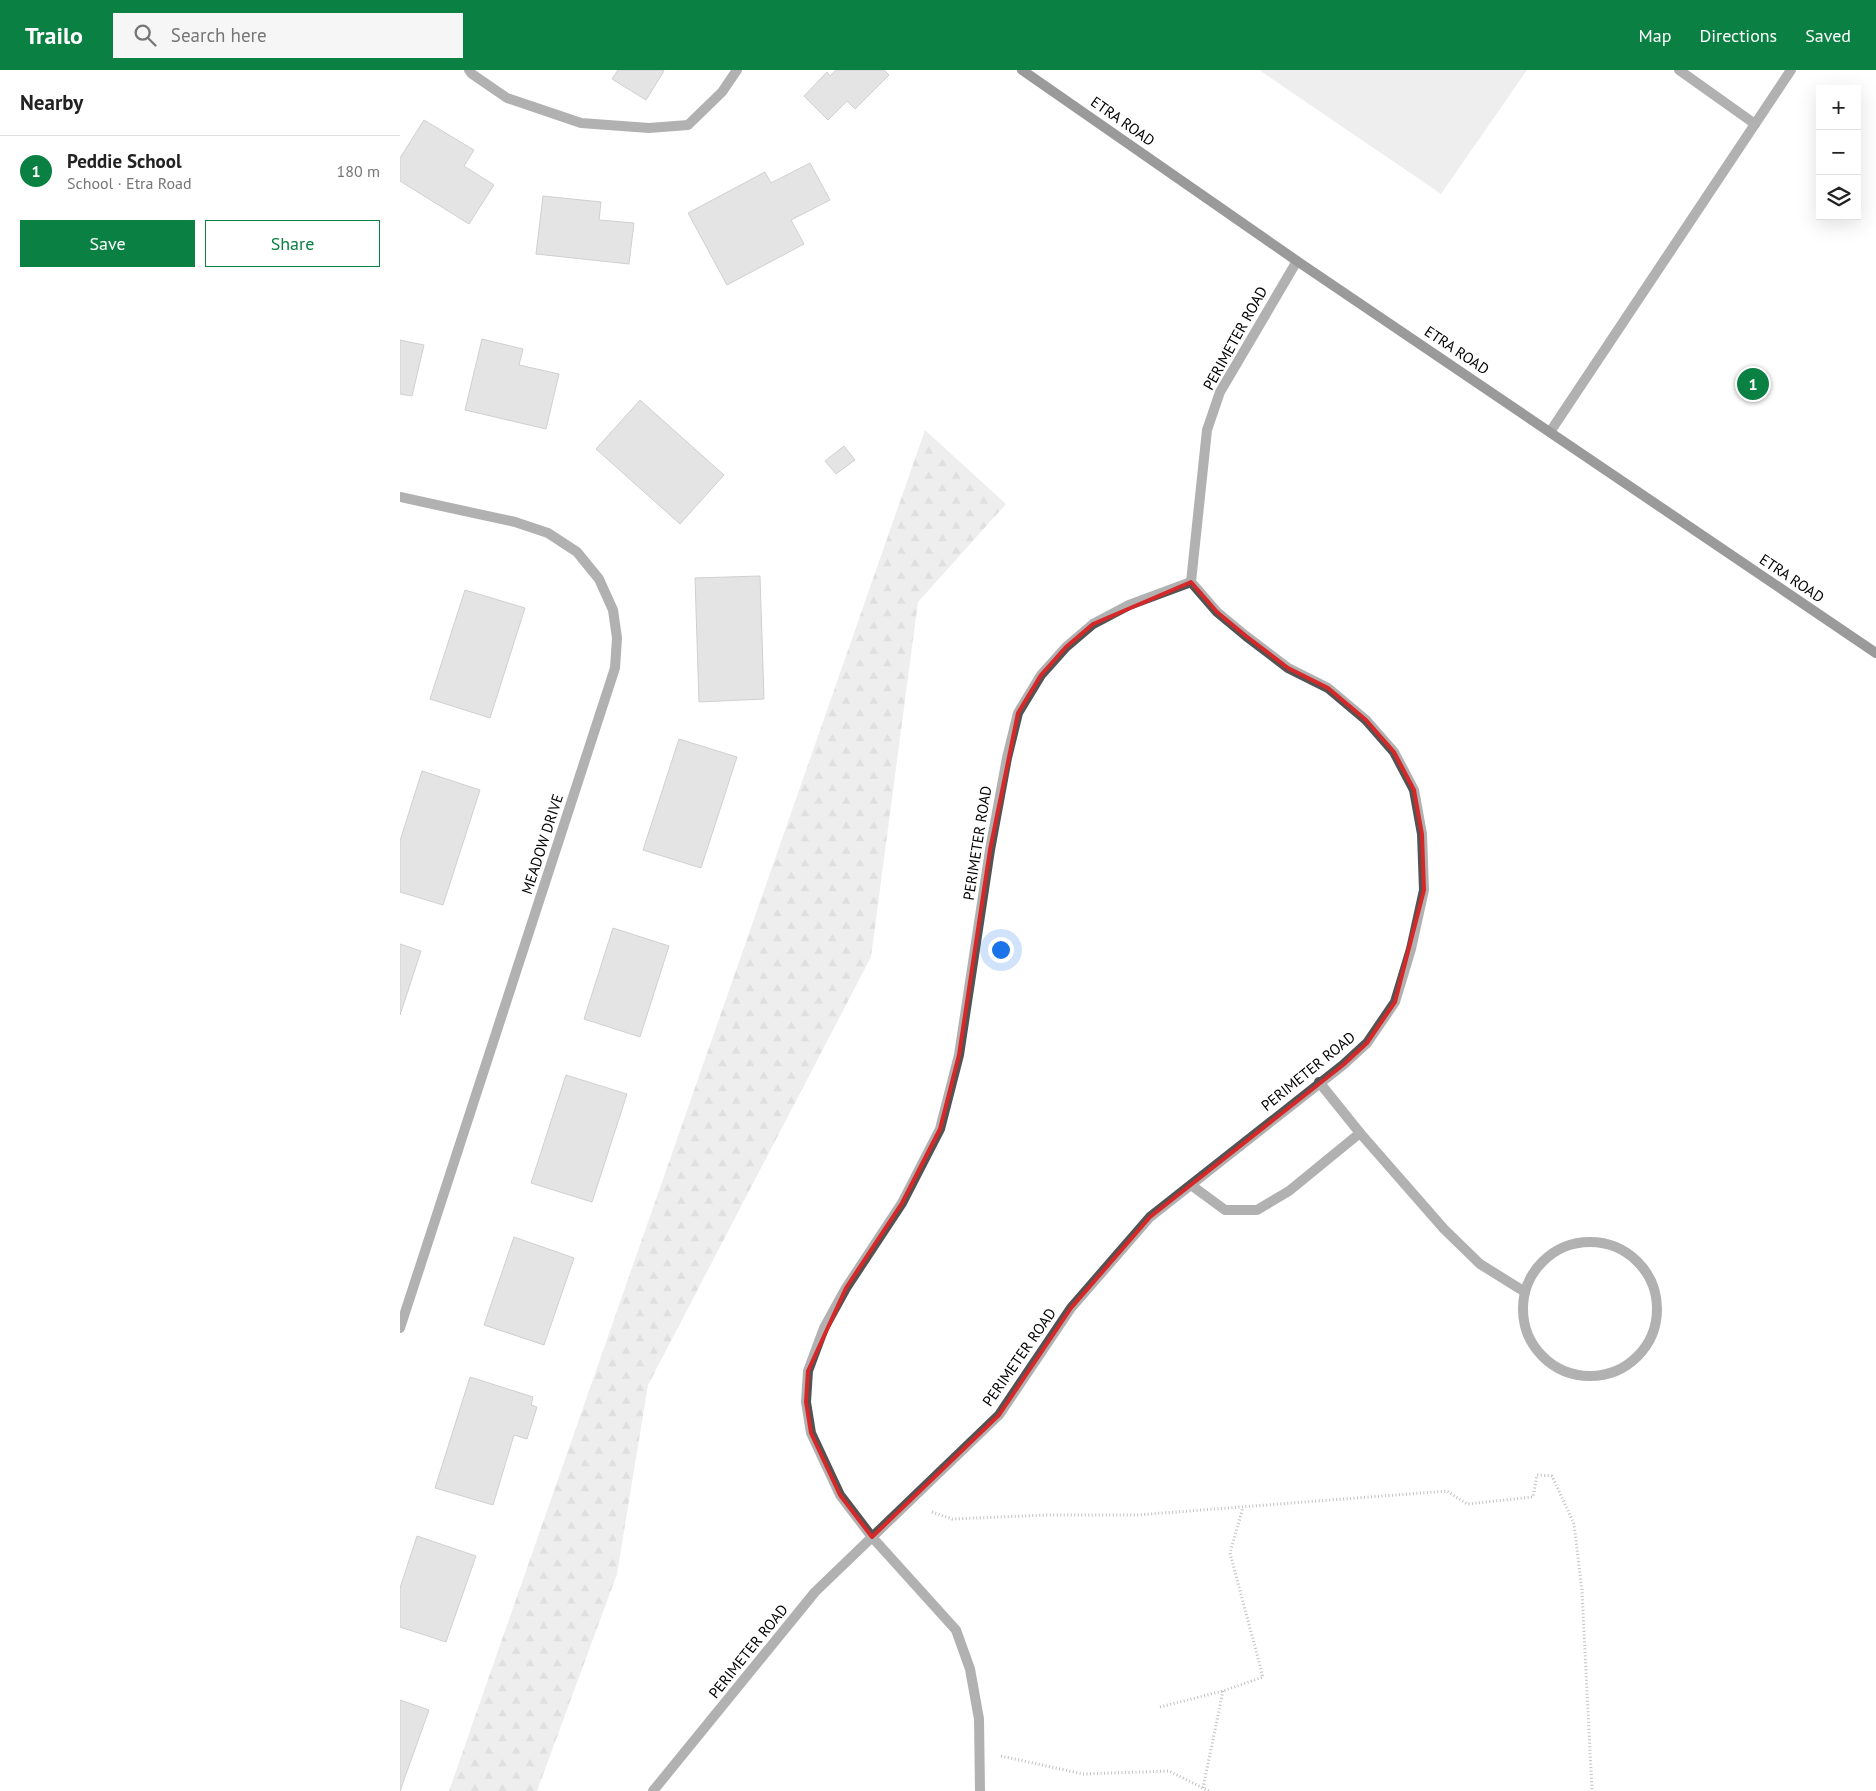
<!DOCTYPE html>
<html lang="en">
<head>
<meta charset="utf-8">
<style>
	body { margin:0; font-family:"PT Sans",sans-serif; background:#f6f6f6; color:#222 }
	.controls { position:absolute; right:15px; top:15px; display:grid; overflow:hidden; border-radius:0px; box-shadow:0 5px 20px #0002 }
	.controls button { width:45px; height:45px; display:grid; place-items:center; padding:0; border:0; border-bottom:1px solid #e0e0e0; background:#fff; color:#222; font:25px sans-serif }
	.you { position:absolute; left:600px; top:879px; width:18px; height:18px; margin:-12px; border:4px solid #fff; border-radius:50%; background:#1a73e8; box-shadow:0 0 0 8px #1a73e833 }
	.badge { display:grid; place-items:center; width:32px; height:32px; border-radius:50%; background:#0b8043; color:#fff; font-size:16px; font-weight:700 }
	.pin { position:absolute; translate:-50% -50%; border:2px solid #fff; box-shadow:0 1px 5px #0006 }
	.list { margin:0; padding:0; list-style:none }
	h2 { display:flex; justify-content:space-between; align-items:center; height:65px; margin:0; padding:0 20px; font-size:21px }
	h2 small { font-size:16px; font-weight:400; color:#767676 }
	.list li { display:grid; grid-template-columns:32px 1fr auto; gap:15px; align-items:center; box-sizing:border-box; height:70px; padding:0 20px; border-top:1px solid #e0e0e0 }
	.list b { display:block; font-size:19px; white-space:nowrap }
	.list p { margin:0; font-size:16px; white-space:nowrap; color:#767676 }
	.list em { font-size:16px; font-style:normal; color:#767676 }
	.actions { display:flex; gap:10px; padding:15px 20px }
	.actions a { flex:1; padding:11px 0; border:1px solid #0b8043; border-radius:0px; text-align:center; font-size:18px; color:#0b8043 }
	.actions .main { background:#0b8043; color:#fff }
	.icon { flex:none; width:28px; height:28px; fill:none; stroke:currentColor; stroke-width:2; stroke-linecap:round; stroke-linejoin:round }
	.map { position:relative; flex:none; width:1476px; height:1721px; overflow:hidden }
	header { display:flex; align-items:center; gap:30px; box-sizing:border-box; height:70px; padding:0 25px; background:#0b8043; color:#fff }
	header strong { font-size:24px }
	nav { display:flex; gap:28px; margin-inline-start:auto; font-size:18px }
	.search { width:350px; height:45px; background:#f6f6f6; display:flex; align-items:center; gap:12px; box-sizing:border-box; padding:0 18px; border-radius:0px; color:#767676; font-size:19px }
	main { display:flex }
	aside { flex:1; background:#fff }
	.map>svg:first-child { display:block }
</style>
</head>
<body>
<header>
<strong>Trailo</strong>
<div class="search"><svg class="icon" aria-label="search" viewBox="0 0 24 24"><circle cx="10" cy="10" r="6"/><path d="M15 15l6 6"/></svg>Search here</div>
<nav><a>Map</a><a>Directions</a><a>Saved</a></nav>
</header>
<main>
<aside>
<h2>Nearby<small></small></h2>
<ul class="list">
<li><span class="badge">1</span><div><b>Peddie School</b><p>School · Etra Road</p></div><em>180 m</em></li>
</ul>
<div class="actions"><a class="main">Save</a><a>Share</a></div>
</aside>
<div class="map">
<svg width="1476" height="1721" viewBox="0 0 1476 1721">
	<defs>
		<pattern id="forest-firs" width="22" height="20" patternUnits="userSpaceOnUse" patternTransform="scale(1.25)"><rect width="22" height="20" fill="#dadada"/><path d="M5 1l3.5 6h-7zM16 11l3.5 6h-7z" fill="#b9b9b9"/></pattern>
	</defs>
	<rect width="100%" height="100%" fill="#fff"/>
	<polygon fill="url(#forest-firs)" points="525,360 606,434 518,532 471,887 248,1315 217,1504 137,1721 49,1721"/>
	<polygon fill="#dadada" points="859,0 1127,0 1041,124"/>
	<g fill="#c3c3c3" stroke="#979797">
		<polygon points="218,0 262,0 264,1 246,30 212,9"/>
		<polygon points="436,0 484,0 489,5 455,39 447,31 428,50 404,26 427,2 430,6"/>
		<polygon points="24,50 74,80 64,96 94,115 69,154 0,111 0,88"/>
		<polygon points="410,93 430,130 391,150 404,174 327,215 288,143 365,102 371,113"/>
		<polygon points="143,126 201,132 199,150 234,153 229,194 136,184"/>
		<polygon points="82,269 123,279 119,295 159,304 146,359 65,340"/>
		<polygon points="0,270 24,275 12,326 0,324"/>
		<polygon points="240,330 324,405 280,454 196,379"/>
		<polygon points="444,376 455,390 436,404 425,391"/>
		<polygon points="360,506 364,629 299,632 295,508"/>
		<polygon points="65,520 125,538 90,648 30,629"/>
		<polygon points="279,669 337,687 301,798 243,780"/>
		<polygon points="22,701 80,720 43,835 0,822 0,771"/>
		<polygon points="213,858 269,876 240,967 184,949"/>
		<polygon points="0,874 21,881 0,945"/>
		<polygon points="166,1005 227,1024 192,1132 131,1113"/>
		<polygon points="114,1167 174,1188 144,1275 84,1255"/>
		<polygon points="70,1307 133,1327 131,1335 137,1337 127,1369 114,1365 93,1435 35,1418"/>
		<polygon points="17,1466 76,1486 46,1572 0,1557 0,1518"/>
		<polygon points="0,1630 29,1640 0,1721"/>
	</g>
	<g fill="none" stroke-linecap="round" stroke-linejoin="round">
		<g stroke="#757575" stroke-width="3" stroke-dasharray="1 2.5" stroke-linecap="butt">
			<polyline points="532,1442 552,1449 647,1445 737,1445 1047,1421 1067,1434 1133,1427 1137,1405 1152,1406 1174,1454 1182,1521 1192,1721"/>
			<polyline points="760,1637 823,1621 863,1607 830,1483 843,1437"/>
			<polyline points="601,1686 683,1704 769,1701 809,1721"/>
			<polyline points="803,1718 823,1621"/>
		</g>
		<g stroke="#535353" stroke-width="10">
			<polyline points="1279,0 1355,54"/>
			<polyline points="1150,362 1391,0"/>
			<polyline points="919,1012 960,1063 1044,1159 1080,1194 1125,1222"/>
			<polyline points="791,1115 825,1140 857,1140 889,1121 960,1063"/>
			<circle cx="1190" cy="1239" r="67"/>
		</g>
		<g stroke="#535353" stroke-width="10">
			<polyline points="69,0 72,4 107,28 181,53 249,58 288,55 322,22 337,0"/>
			<polyline points="0,427 115,452 148,463 177,482 199,509 213,540 217,568 215,598 0,1258"/>
			<polyline points="253,1721 415,1522 599,1345 671,1238 750,1147 943,995 967,973 995,932 1011,879 1024,820 1022,764 1014,720 994,682 966,650 928,618 888,598 846,566 817,542 791,512 807,360 820,322 897,191"/>
			<polyline points="580,1721 579,1649 570,1599 556,1560 472,1467 440,1425 411,1363 406,1332 408,1301 424,1258 446,1218 502,1133 540,1059 559,985 590,780 607,688 618,643 641,605 666,577 693,554 729,535 791,512"/>
		</g>
		<polyline stroke="#202020" stroke-width="10" points="622,0 897,191 1476,583"/>
	</g>
	<path d="M0 0H1476V1721H0ZM791 512 817 542 846 566 888 598 928 618 966 650 994 682 1014 720 1022 764 1024 820 995 932 967 973 943 995 750 1147 671 1238 599 1345 472 1467 440 1425 411 1363 406 1332 408 1301 446 1218 502 1133 540 1059 559 985 590 780 618 643 641 605 666 577 693 554Z" fill="#fff" fill-opacity=".55" fill-rule="evenodd"/>
	<path fill="none" stroke="#d62828" stroke-width="4" stroke-linejoin="round" d="M791 512 817 542 846 566 888 598 928 618 966 650 994 682 1014 720 1022 764 1024 820 995 932 967 973 943 995 750 1147 671 1238 599 1345 472 1467 440 1425 411 1363 406 1332 408 1301 446 1218 502 1133 540 1059 559 985 590 780 618 643 641 605 666 577 693 554Z"/>
	<g text-anchor="middle" dominant-baseline="central" stroke-width="4" stroke-linejoin="round" paint-order="stroke">
		<g font-size="15" fill="#000" stroke="#fff">
			<text transform="translate(723 51) rotate(35)">ETRA ROAD</text>
			<text transform="translate(835 268) rotate(-61)">PERIMETER ROAD</text>
			<text transform="translate(1057 280) rotate(34)">ETRA ROAD</text>
			<text transform="translate(1392 508) rotate(34)">ETRA ROAD</text>
			<text transform="translate(577 773) rotate(-81)">PERIMETER ROAD</text>
			<text transform="translate(142 774) rotate(-72)">MEADOW DRIVE</text>
			<text transform="translate(908 1001) rotate(-39)">PERIMETER ROAD</text>
			<text transform="translate(619 1287) rotate(-55)">PERIMETER ROAD</text>
			<text transform="translate(348 1581) rotate(-51)">PERIMETER ROAD</text>
		</g>
	</g>
</svg>
<div class="controls">
<button>+</button>
<button>−</button>
<button><svg class="icon" aria-label="layers" viewBox="0 0 24 24"><path d="M12 4l9 5-9 5-9-5zM3 14l9 5 9-5"/></svg></button>
</div>
<div class="you"></div>
<div class="pin badge" style="left:1353px;top:314px">1</div>
</div>
</main>
</body>
</html>
